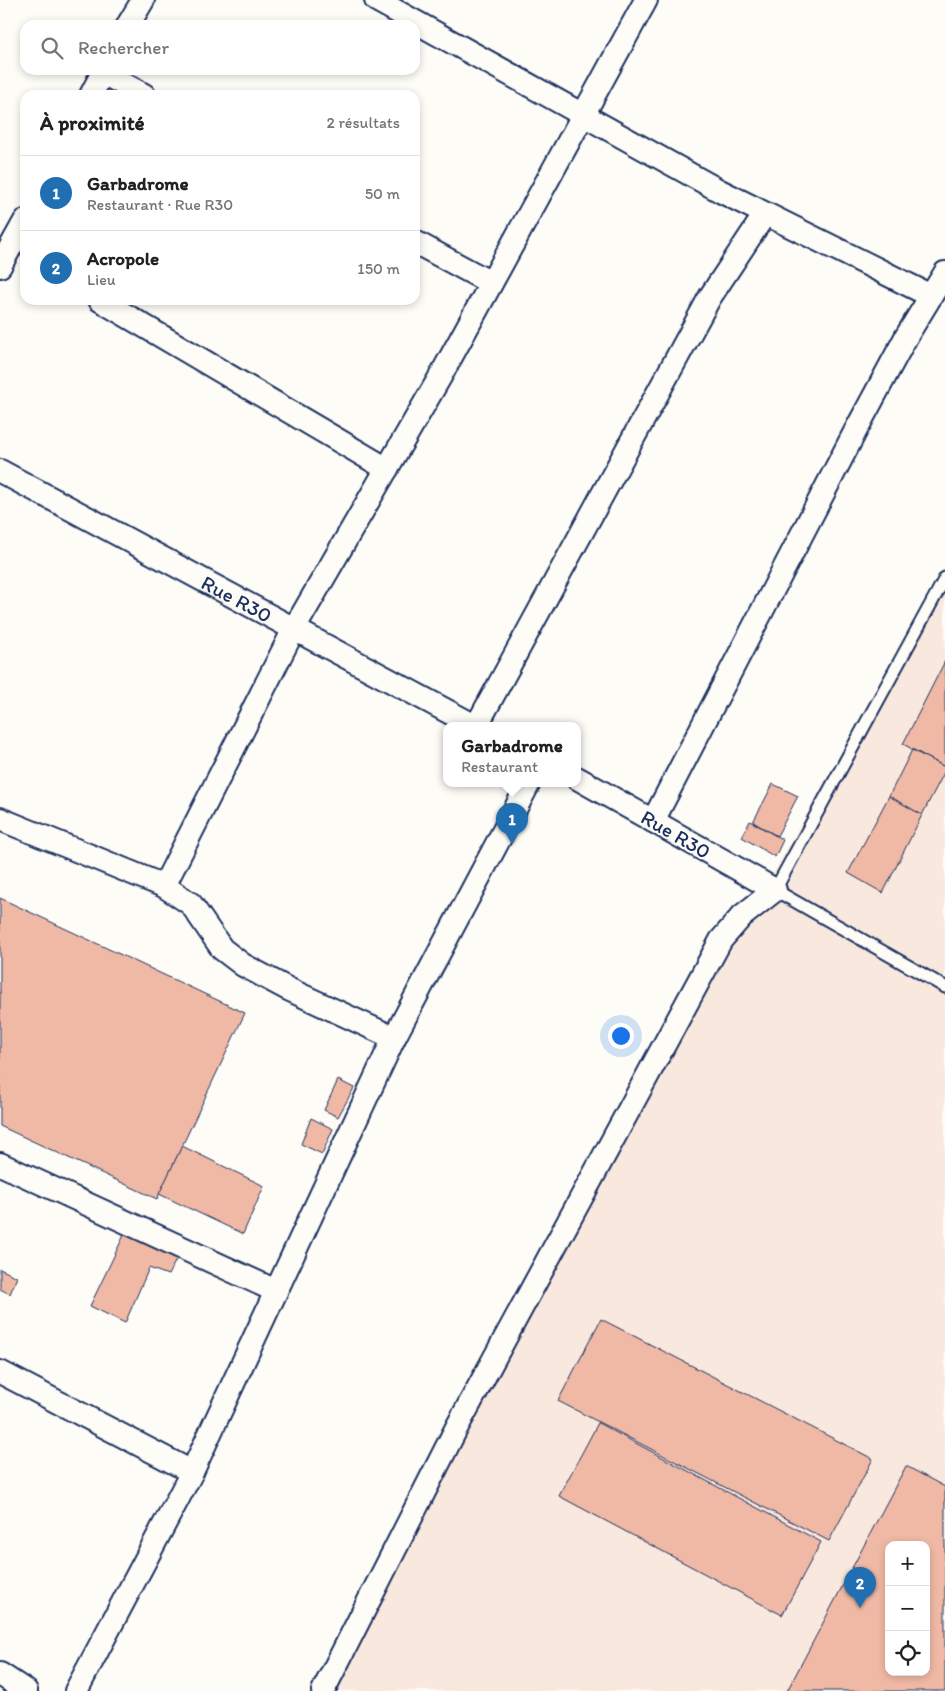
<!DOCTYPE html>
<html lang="fr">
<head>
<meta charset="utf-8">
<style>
	body { margin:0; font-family:Itim,sans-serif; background:#f6f6f6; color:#202124 }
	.controls { position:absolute; right:15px; bottom:15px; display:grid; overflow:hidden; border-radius:10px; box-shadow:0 2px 8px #0003 }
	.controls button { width:45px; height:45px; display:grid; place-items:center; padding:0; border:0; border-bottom:1px solid #e0e0e0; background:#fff; color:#202124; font:25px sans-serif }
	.you { position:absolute; left:620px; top:1035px; width:18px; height:18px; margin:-12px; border:4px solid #fff; border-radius:50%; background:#1a73e8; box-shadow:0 0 0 8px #1a73e833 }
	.badge { display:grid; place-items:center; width:32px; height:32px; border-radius:50%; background:#1f6fb2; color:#fff; font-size:16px; font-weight:700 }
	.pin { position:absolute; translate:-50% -41px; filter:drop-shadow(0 1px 2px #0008) }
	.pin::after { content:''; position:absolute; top:26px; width:18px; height:15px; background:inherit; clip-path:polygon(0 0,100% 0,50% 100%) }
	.popup { position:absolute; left:443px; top:722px; width:138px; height:65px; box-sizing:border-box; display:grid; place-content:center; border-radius:10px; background:#fff; filter:drop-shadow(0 1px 4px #0005); font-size:16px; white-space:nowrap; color:#757577 }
	.popup b { font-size:19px; color:#202124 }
	.popup::after { content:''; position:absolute; left:50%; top:100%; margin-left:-10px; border:10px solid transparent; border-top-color:#fff }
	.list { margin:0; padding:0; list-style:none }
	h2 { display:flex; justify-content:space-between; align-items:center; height:65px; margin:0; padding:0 20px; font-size:21px }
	h2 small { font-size:16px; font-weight:400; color:#757577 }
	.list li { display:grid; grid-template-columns:32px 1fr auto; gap:15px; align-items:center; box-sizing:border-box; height:75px; padding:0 20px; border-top:1px solid #e0e0e0 }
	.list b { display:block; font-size:19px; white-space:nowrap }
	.list p { margin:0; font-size:16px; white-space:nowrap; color:#757577 }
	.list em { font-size:16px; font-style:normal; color:#757577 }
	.icon { flex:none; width:28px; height:28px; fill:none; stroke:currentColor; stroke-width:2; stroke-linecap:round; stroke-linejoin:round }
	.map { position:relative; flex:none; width:945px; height:1691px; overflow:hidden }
	.search { position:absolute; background:#fff; box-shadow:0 2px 8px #0003; left:20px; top:20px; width:400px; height:55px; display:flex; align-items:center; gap:12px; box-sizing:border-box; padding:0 18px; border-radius:15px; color:#757577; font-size:19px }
	.panel { position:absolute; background:#fff; box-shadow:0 2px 8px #0003; left:20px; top:90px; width:400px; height:215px; border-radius:15px }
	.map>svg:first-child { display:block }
</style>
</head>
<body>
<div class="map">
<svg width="945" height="1691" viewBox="0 0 945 1691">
	<rect width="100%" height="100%" fill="#fdfcf7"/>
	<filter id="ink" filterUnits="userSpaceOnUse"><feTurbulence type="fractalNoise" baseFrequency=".02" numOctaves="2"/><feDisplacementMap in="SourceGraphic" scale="10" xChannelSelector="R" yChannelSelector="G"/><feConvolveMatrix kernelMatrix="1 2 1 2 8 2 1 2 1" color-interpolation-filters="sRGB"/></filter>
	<g filter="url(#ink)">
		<path fill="#f9e8de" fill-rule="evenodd" d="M945 567V1691H319L771 878ZM889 1545H926V1672H889Z"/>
		<g fill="#f0b9a5" stroke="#1b2f5e" fill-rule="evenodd">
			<polygon points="945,661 945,767 903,744"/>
			<polygon points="912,750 945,767 945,771 922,815 889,796"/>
			<polygon points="773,784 798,796 777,836 753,822"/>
			<polygon points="889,796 922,815 883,893 848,873"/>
			<polygon points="750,821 783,840 775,857 742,837"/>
			<polygon points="0,898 245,1013 157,1199 0,1126"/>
			<polygon points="338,1080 354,1088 338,1117 324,1110"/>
			<polygon points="311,1118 333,1129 322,1154 301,1144"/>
			<polygon points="182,1146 264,1186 243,1234 159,1194"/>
			<polygon points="125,1233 177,1258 168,1275 149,1268 125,1323 90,1306"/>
			<polygon points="0,1269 17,1277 10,1294 0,1289"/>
			<polygon points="601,1319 873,1459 829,1541 558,1401"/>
			<polygon points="598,1423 821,1542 782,1615 559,1496"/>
			<path d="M906 1466 945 1487V1691H787ZM889 1545H926V1672H889Z"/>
		</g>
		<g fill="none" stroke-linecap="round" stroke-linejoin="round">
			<g stroke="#1b2f5e" stroke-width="15">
				<polyline id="service" points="945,578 775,890 945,987"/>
			</g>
			<g stroke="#1b2f5e" stroke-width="26">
				<g id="minor">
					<polyline points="376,0 720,191 931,296"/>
					<polyline points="128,25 143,0"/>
					<polyline points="103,73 144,95"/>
					<polyline points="91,95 104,70"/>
					<polyline points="415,242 491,283"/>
					<polyline points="0,266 25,221"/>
					<polyline points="100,300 387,469"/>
					<path id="s1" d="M0 471 473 725"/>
					<polyline points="477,725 710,297 765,214"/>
					<polyline points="0,819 164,886 191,904 222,949 243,965 288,989 394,1038"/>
					<polyline points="653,821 856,430 906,337 945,273"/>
					<polyline points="164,886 294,629 440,377 646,0"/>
					<polyline points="0,1164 276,1291"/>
					<polyline points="0,1372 192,1472"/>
					<polyline points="0,1674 26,1691"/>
					<polyline points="76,1691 192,1472 394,1038 529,783"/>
					<polyline points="323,1691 457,1427 721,940 742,916 775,890 577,778"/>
				</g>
			</g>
			<use href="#service" stroke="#fdfcf7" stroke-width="11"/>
			<use href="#minor" stroke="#fdfcf7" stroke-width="22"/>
		</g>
	</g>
	<g text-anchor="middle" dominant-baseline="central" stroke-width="4" stroke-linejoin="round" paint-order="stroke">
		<g font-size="21" fill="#1b2f5e" stroke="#fdfcf7">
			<text stroke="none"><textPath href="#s1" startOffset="269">Rue R30</textPath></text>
			<text transform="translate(676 834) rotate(30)">Rue R30</text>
		</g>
	</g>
</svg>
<div class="controls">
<button>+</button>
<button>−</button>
<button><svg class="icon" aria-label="locate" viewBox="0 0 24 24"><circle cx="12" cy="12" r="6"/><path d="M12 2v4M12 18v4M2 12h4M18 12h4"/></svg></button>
</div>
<div class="you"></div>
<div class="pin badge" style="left:512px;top:844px">1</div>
<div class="popup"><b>Garbadrome</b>Restaurant</div>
<div class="pin badge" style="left:860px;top:1608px">2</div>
<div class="search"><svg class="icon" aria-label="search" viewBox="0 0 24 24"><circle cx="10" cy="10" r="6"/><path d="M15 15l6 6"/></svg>Rechercher</div>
<section class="panel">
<h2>À proximité<small>2 résultats</small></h2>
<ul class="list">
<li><span class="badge">1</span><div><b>Garbadrome</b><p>Restaurant · Rue R30</p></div><em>50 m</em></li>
<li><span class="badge">2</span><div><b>Acropole</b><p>Lieu</p></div><em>150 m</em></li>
</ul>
</section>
</div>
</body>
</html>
